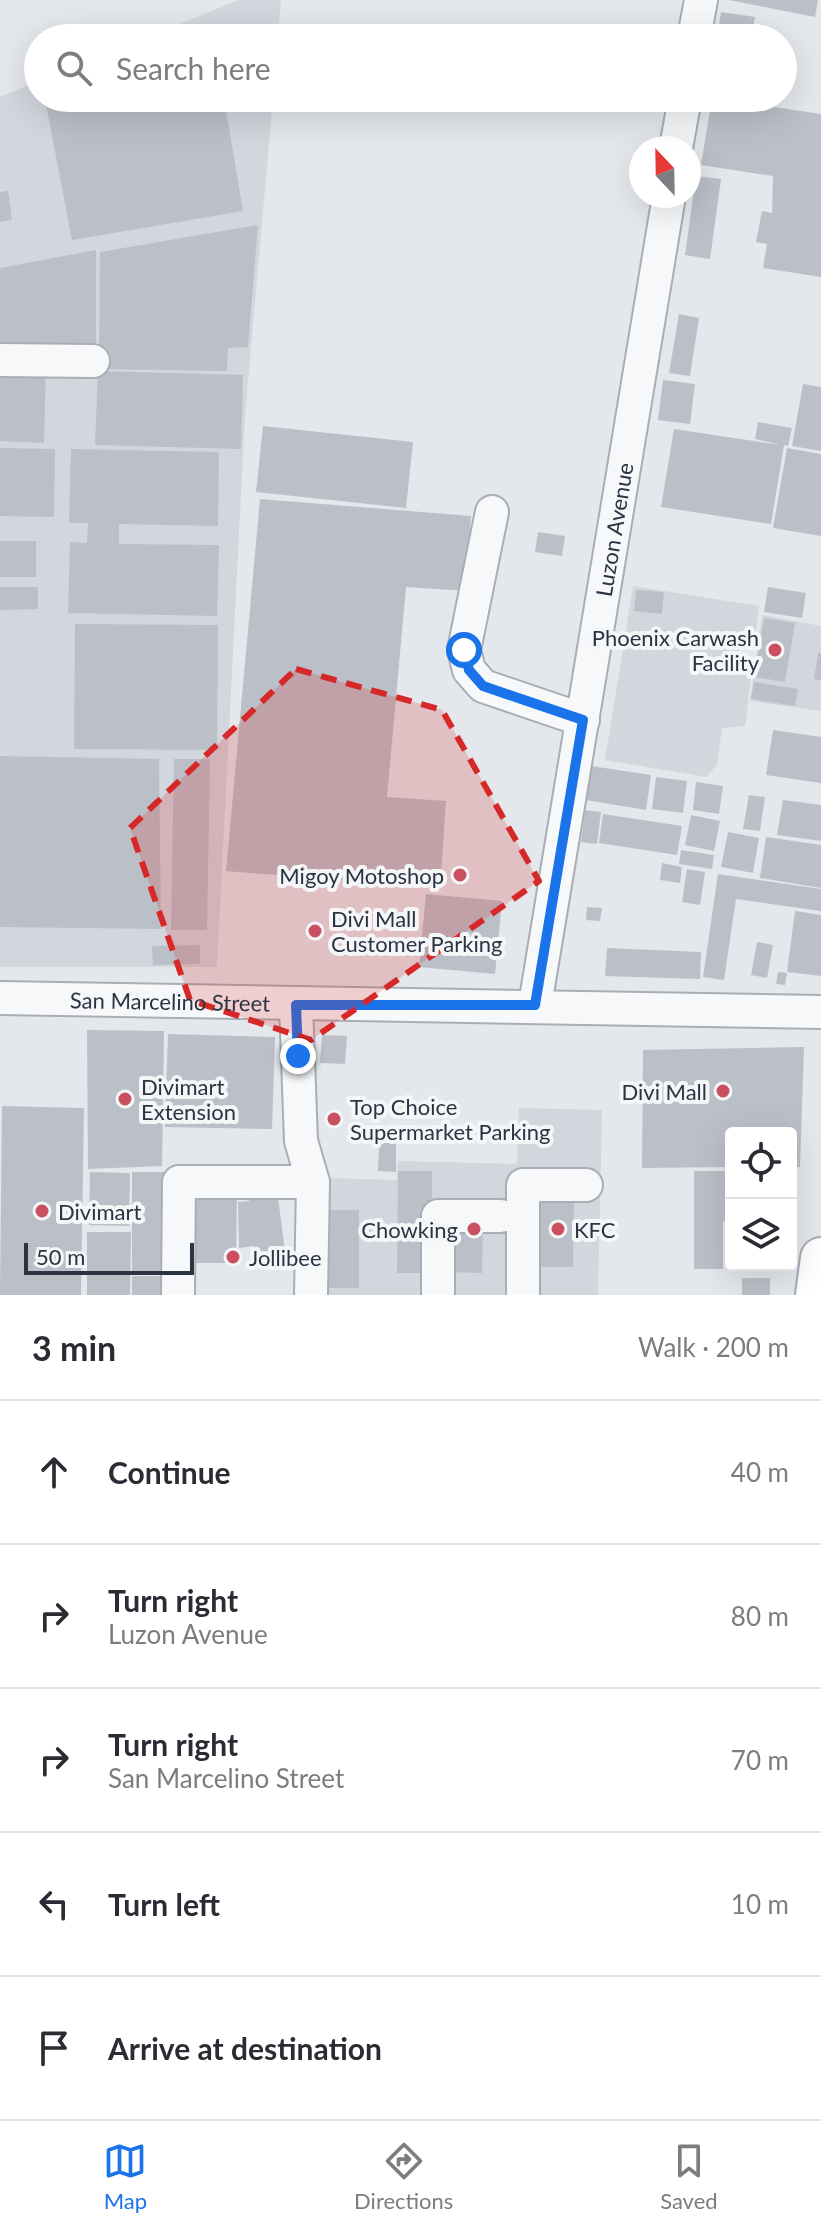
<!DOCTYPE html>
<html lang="en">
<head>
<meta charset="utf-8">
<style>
	body { margin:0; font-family:Lato,sans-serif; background:#f2f2f3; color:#2b2b33 }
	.controls { position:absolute; right:24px; bottom:24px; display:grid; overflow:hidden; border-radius:8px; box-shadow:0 8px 32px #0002 }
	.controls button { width:72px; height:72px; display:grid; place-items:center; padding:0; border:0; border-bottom:2px solid #e1e1e2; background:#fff; color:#2b2b33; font:40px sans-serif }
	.compass { position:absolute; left:629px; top:136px; width:72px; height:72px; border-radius:50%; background:#fff; box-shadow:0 8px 32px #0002; rotate:338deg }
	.scale { position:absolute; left:24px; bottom:20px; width:170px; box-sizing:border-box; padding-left:8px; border:4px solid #2c3443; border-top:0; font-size:22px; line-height:28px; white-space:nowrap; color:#2c3443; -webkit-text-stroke:6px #f4f6f8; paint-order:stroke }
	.stop { position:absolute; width:24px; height:24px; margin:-18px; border:6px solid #1a73e8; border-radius:50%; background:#fff }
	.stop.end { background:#1a73e8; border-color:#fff; box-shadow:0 2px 8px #0008 }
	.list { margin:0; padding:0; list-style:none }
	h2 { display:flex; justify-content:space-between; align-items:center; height:104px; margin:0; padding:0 32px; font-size:34px }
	h2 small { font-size:26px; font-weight:400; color:#7c7c81 }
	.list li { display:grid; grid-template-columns:52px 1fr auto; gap:24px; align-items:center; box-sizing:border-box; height:144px; padding:0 32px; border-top:2px solid #e1e1e2 }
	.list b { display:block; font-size:30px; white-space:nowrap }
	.list p { margin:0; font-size:26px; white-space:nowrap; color:#7c7c81 }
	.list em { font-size:26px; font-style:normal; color:#7c7c81 }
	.icon { flex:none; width:44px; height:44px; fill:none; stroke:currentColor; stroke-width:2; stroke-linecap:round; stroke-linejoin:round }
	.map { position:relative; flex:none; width:821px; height:1295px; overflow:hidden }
	.search { position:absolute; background:#fff; box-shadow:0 8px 32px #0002; left:24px; right:24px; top:24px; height:88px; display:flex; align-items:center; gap:20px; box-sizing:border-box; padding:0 28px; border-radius:44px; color:#7c7c81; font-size:30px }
	.sheet { height:824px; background:#fff }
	nav { display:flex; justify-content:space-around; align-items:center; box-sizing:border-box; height:112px; border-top:2px solid #e1e1e2; background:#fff; font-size:22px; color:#7c7c81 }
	nav a { display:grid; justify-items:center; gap:4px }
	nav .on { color:#1a73e8 }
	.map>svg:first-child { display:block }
</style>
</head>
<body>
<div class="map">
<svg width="821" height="1295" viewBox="0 0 821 1295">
	<rect width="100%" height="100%" fill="#e4e7eb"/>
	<g fill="#d2d6dd">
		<polygon points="239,0 281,0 278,38 145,38"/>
		<polygon points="38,81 38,98 273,98 245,415 217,967 0,967 0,97"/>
		<polygon points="633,586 759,606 754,644 740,648 734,664 752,669 745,726 722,728 717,764 707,777 605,760"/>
		<polygon points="762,615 821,626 821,711 750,701"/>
		<polygon points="519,1108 602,1110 598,1295 327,1295 326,1178 397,1180 398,1161 517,1164"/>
	</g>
	<g fill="#bbc0c8">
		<polygon points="729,0 818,0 815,17"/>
		<polygon points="721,12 755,17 751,38 717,38"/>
		<polygon points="213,30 214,38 194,38"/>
		<polygon points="783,60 789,61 785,89 783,89"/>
		<polygon points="224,98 243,211 72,240 45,99"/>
		<polygon points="712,98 821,114 821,277 763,268 767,244 756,242 762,211 772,213 773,176 701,165"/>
		<polygon points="696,176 721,179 710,259 685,255"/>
		<polygon points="8,191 12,220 0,222 0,192"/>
		<polygon points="258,225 248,347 228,348 227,371 99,369 100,252"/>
		<polygon points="96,250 96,353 0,355 0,268"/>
		<polygon points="679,314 699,318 690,376 669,373"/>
		<polygon points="0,365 46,365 44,443 0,441"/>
		<polygon points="98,371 243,375 241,449 95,445"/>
		<polygon points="663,380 695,384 690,424 658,420"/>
		<polygon points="803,384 821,387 821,451 792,446"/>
		<polygon points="758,422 792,428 788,446 784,445 771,524 661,507 674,429 781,445 755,439"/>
		<polygon points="263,426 413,442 406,508 256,492"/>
		<polygon points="0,448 55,449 54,517 0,516"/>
		<polygon points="787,448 821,454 821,536 773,528"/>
		<polygon points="71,449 219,452 218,526 119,524 119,544 219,545 217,616 68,613 70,542 87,543 88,523 69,523"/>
		<polygon points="260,499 471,516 466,591 406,587 387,797 446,801 440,888 226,871"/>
		<polygon points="538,532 565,536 562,556 535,552"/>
		<rect x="0" y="541" width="36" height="36"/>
		<polygon points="0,587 38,587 38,609 0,610"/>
		<polygon points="768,587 806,593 802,618 764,612"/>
		<polygon points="636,590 664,592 662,614 634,611"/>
		<polygon points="764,618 795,623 785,682 754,677"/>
		<polygon points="75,624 218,625 217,750 74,749"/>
		<polygon points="818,653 821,653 821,680 814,679"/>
		<polygon points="754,682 798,689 795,706 751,699"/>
		<polygon points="773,730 821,737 821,783 766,775"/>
		<polygon points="0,756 159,759 161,929 0,927"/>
		<polygon points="174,759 210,759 207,930 171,930"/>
		<polygon points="591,766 651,775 646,810 586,800"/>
		<polygon points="656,777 687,781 683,813 652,809"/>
		<polygon points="696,782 723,786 719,814 693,810"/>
		<polygon points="749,795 765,797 760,831 743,829"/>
		<polygon points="783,800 821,805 821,841 777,835"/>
		<polygon points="585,810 601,812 597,844 581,842"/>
		<polygon points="603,814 682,826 677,855 599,843"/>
		<polygon points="691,815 720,821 714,851 685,845"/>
		<polygon points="728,832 759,838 753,873 721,867"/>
		<polygon points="766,837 821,845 821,888 760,878"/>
		<polygon points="681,850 714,855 712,869 679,864"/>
		<polygon points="662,863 682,867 680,883 660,880"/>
		<polygon points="687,869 705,872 700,905 682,902"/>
		<polygon points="718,874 821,889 821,911 736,899 724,980 703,977"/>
		<polygon points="426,894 502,901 495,974 419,967"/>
		<polygon points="587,907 602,908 600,921 586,920"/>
		<polygon points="795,911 821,915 821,976 787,972"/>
		<polygon points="757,942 773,945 767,978 751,975"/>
		<polygon points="200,945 200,964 153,965 152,946"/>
		<polygon points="607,948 701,952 700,979 605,976"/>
		<polygon points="778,972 787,973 785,985 776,984"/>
		<polygon points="87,1030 164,1031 162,1166 88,1169"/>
		<polygon points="168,1034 275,1037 272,1129 165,1127"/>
		<polygon points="322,1035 347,1036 345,1064 320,1063"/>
		<polygon points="804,1047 800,1167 791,1167 791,1133 731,1133 731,1167 642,1168 643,1050"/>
		<polygon points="2,1106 84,1108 81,1295 0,1295"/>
		<polygon points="379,1143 396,1143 396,1172 378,1171"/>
		<polygon points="398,1171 432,1171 431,1273 397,1273"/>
		<polygon points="694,1171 731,1171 731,1221 723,1221 723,1269 694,1269"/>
		<rect x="791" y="1171" width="6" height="50"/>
		<polygon points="90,1172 130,1173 129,1226 89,1225"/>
		<polygon points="132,1172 167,1172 167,1273 132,1274"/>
		<polygon points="186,1187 237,1187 236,1263 185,1263"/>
		<polygon points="277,1189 285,1252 255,1256 254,1246 239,1248 238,1202 249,1201 248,1192"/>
		<polygon points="532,1194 574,1194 573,1267 530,1267"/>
		<polygon points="330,1210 359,1210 359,1288 329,1288"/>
		<polygon points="444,1221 483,1221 482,1273 443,1272"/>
		<polygon points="87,1232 131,1232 130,1295 87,1295"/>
		<rect x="132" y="1276" width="35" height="19"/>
		<rect x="742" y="1278" width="28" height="17"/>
	</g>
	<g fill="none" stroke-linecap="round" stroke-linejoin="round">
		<g stroke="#a9aeb5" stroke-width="36">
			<g id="minor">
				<polyline points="694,38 701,0"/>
				<polyline points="676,148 685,98"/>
				<polyline points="0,360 93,361"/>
				<polyline points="492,512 464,650 469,670 483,686 583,720"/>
				<path id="s1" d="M0 998 821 1012"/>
				<polyline points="296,1005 301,1141 313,1182 311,1295"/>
				<path id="s2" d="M535 1005 669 196"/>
				<polyline points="178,1295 179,1182 313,1182"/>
				<polyline points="438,1295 438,1216 501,1216"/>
				<polyline points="523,1295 523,1185 586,1185"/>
			</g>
		</g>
		<g stroke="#a4abb7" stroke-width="44">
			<polyline id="major" points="816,1295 821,1258"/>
		</g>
		<use href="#minor" stroke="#f7f8fa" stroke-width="32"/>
		<use href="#major" stroke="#fff" stroke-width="40"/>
	</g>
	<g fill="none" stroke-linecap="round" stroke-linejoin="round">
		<polyline stroke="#1a73e8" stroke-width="10" points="298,1056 296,1005 535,1005 583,720 483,686 469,670 464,650"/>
	</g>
	<path fill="#d62828" fill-opacity="0.2" stroke="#d62828" stroke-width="6" stroke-dasharray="16 10" stroke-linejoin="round" d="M296 669 442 710 539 881 311 1040 190 1000 130 828Z"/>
	<g fill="#ca4f60" stroke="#f4f6f8" stroke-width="3">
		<circle cx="775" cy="650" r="8"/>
		<circle cx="460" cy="875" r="8"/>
		<circle cx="315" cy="931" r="8"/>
		<circle cx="723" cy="1091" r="8"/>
		<circle cx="125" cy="1099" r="8"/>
		<circle cx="334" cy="1119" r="8"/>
		<circle cx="42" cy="1211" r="8"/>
		<circle cx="474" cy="1229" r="8"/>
		<circle cx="558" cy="1229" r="8"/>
		<circle cx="233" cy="1257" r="8"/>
	</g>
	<g text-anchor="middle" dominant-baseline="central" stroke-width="8" stroke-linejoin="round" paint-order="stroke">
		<g font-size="22" fill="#2c3443" stroke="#f4f6f8">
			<text stroke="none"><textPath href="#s2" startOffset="482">Luzon Avenue</textPath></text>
			<text stroke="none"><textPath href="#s1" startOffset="170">San Marcelino Street</textPath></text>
		</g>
		<g font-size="22" fill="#2c3443" stroke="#f4f6f8" text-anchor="start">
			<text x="759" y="637" text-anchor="end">Phoenix Carwash<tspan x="759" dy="25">Facility</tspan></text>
			<text x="444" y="875" text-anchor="end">Migoy Motoshop</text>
			<text x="331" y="918">Divi Mall<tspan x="331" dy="25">Customer Parking</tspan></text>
			<text x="141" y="1086">Divimart<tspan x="141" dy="25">Extension</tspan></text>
			<text x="707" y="1091" text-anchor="end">Divi Mall</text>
			<text x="350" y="1106">Top Choice<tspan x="350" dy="25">Supermarket Parking</tspan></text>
			<text x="58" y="1211">Divimart</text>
			<text x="458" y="1229" text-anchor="end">Chowking</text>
			<text x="574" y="1229">KFC</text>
			<text x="249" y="1257">Jollibee</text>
		</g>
	</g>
</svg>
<div class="controls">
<button><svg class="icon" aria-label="locate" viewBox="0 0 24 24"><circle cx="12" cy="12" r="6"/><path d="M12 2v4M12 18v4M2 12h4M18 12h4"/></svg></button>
<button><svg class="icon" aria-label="layers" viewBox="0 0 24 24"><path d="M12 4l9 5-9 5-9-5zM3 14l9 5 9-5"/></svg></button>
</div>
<svg class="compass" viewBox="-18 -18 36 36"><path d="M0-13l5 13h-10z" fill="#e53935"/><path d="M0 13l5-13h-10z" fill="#7c7c81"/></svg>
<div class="scale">50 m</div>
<div class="stop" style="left:464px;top:650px"></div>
<div class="stop end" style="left:298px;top:1056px"></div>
<div class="search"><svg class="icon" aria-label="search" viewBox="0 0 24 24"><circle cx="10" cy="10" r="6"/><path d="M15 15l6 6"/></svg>Search here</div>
</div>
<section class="sheet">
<h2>3 min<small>Walk · 200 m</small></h2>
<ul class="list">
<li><svg class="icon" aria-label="ahead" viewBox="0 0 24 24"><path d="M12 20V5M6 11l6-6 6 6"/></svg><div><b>Continue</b></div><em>40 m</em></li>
<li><svg class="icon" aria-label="right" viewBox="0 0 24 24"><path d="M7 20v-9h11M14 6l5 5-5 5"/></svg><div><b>Turn right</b><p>Luzon Avenue</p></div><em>80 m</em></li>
<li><svg class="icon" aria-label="right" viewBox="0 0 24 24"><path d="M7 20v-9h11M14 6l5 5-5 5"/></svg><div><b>Turn right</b><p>San Marcelino Street</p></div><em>70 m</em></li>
<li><svg class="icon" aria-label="left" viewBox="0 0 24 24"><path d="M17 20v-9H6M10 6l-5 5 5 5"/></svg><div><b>Turn left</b></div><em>10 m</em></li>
<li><svg class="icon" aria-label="arrive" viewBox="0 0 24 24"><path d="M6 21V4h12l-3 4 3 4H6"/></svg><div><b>Arrive at destination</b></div></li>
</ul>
</section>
<nav>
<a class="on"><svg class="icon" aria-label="map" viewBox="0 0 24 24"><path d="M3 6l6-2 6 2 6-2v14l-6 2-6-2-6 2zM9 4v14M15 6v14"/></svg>Map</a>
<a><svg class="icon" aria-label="directions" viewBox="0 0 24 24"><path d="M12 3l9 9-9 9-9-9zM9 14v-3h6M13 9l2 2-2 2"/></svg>Directions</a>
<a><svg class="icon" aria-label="saved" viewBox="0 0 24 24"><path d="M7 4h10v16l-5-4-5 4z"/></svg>Saved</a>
</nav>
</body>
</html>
